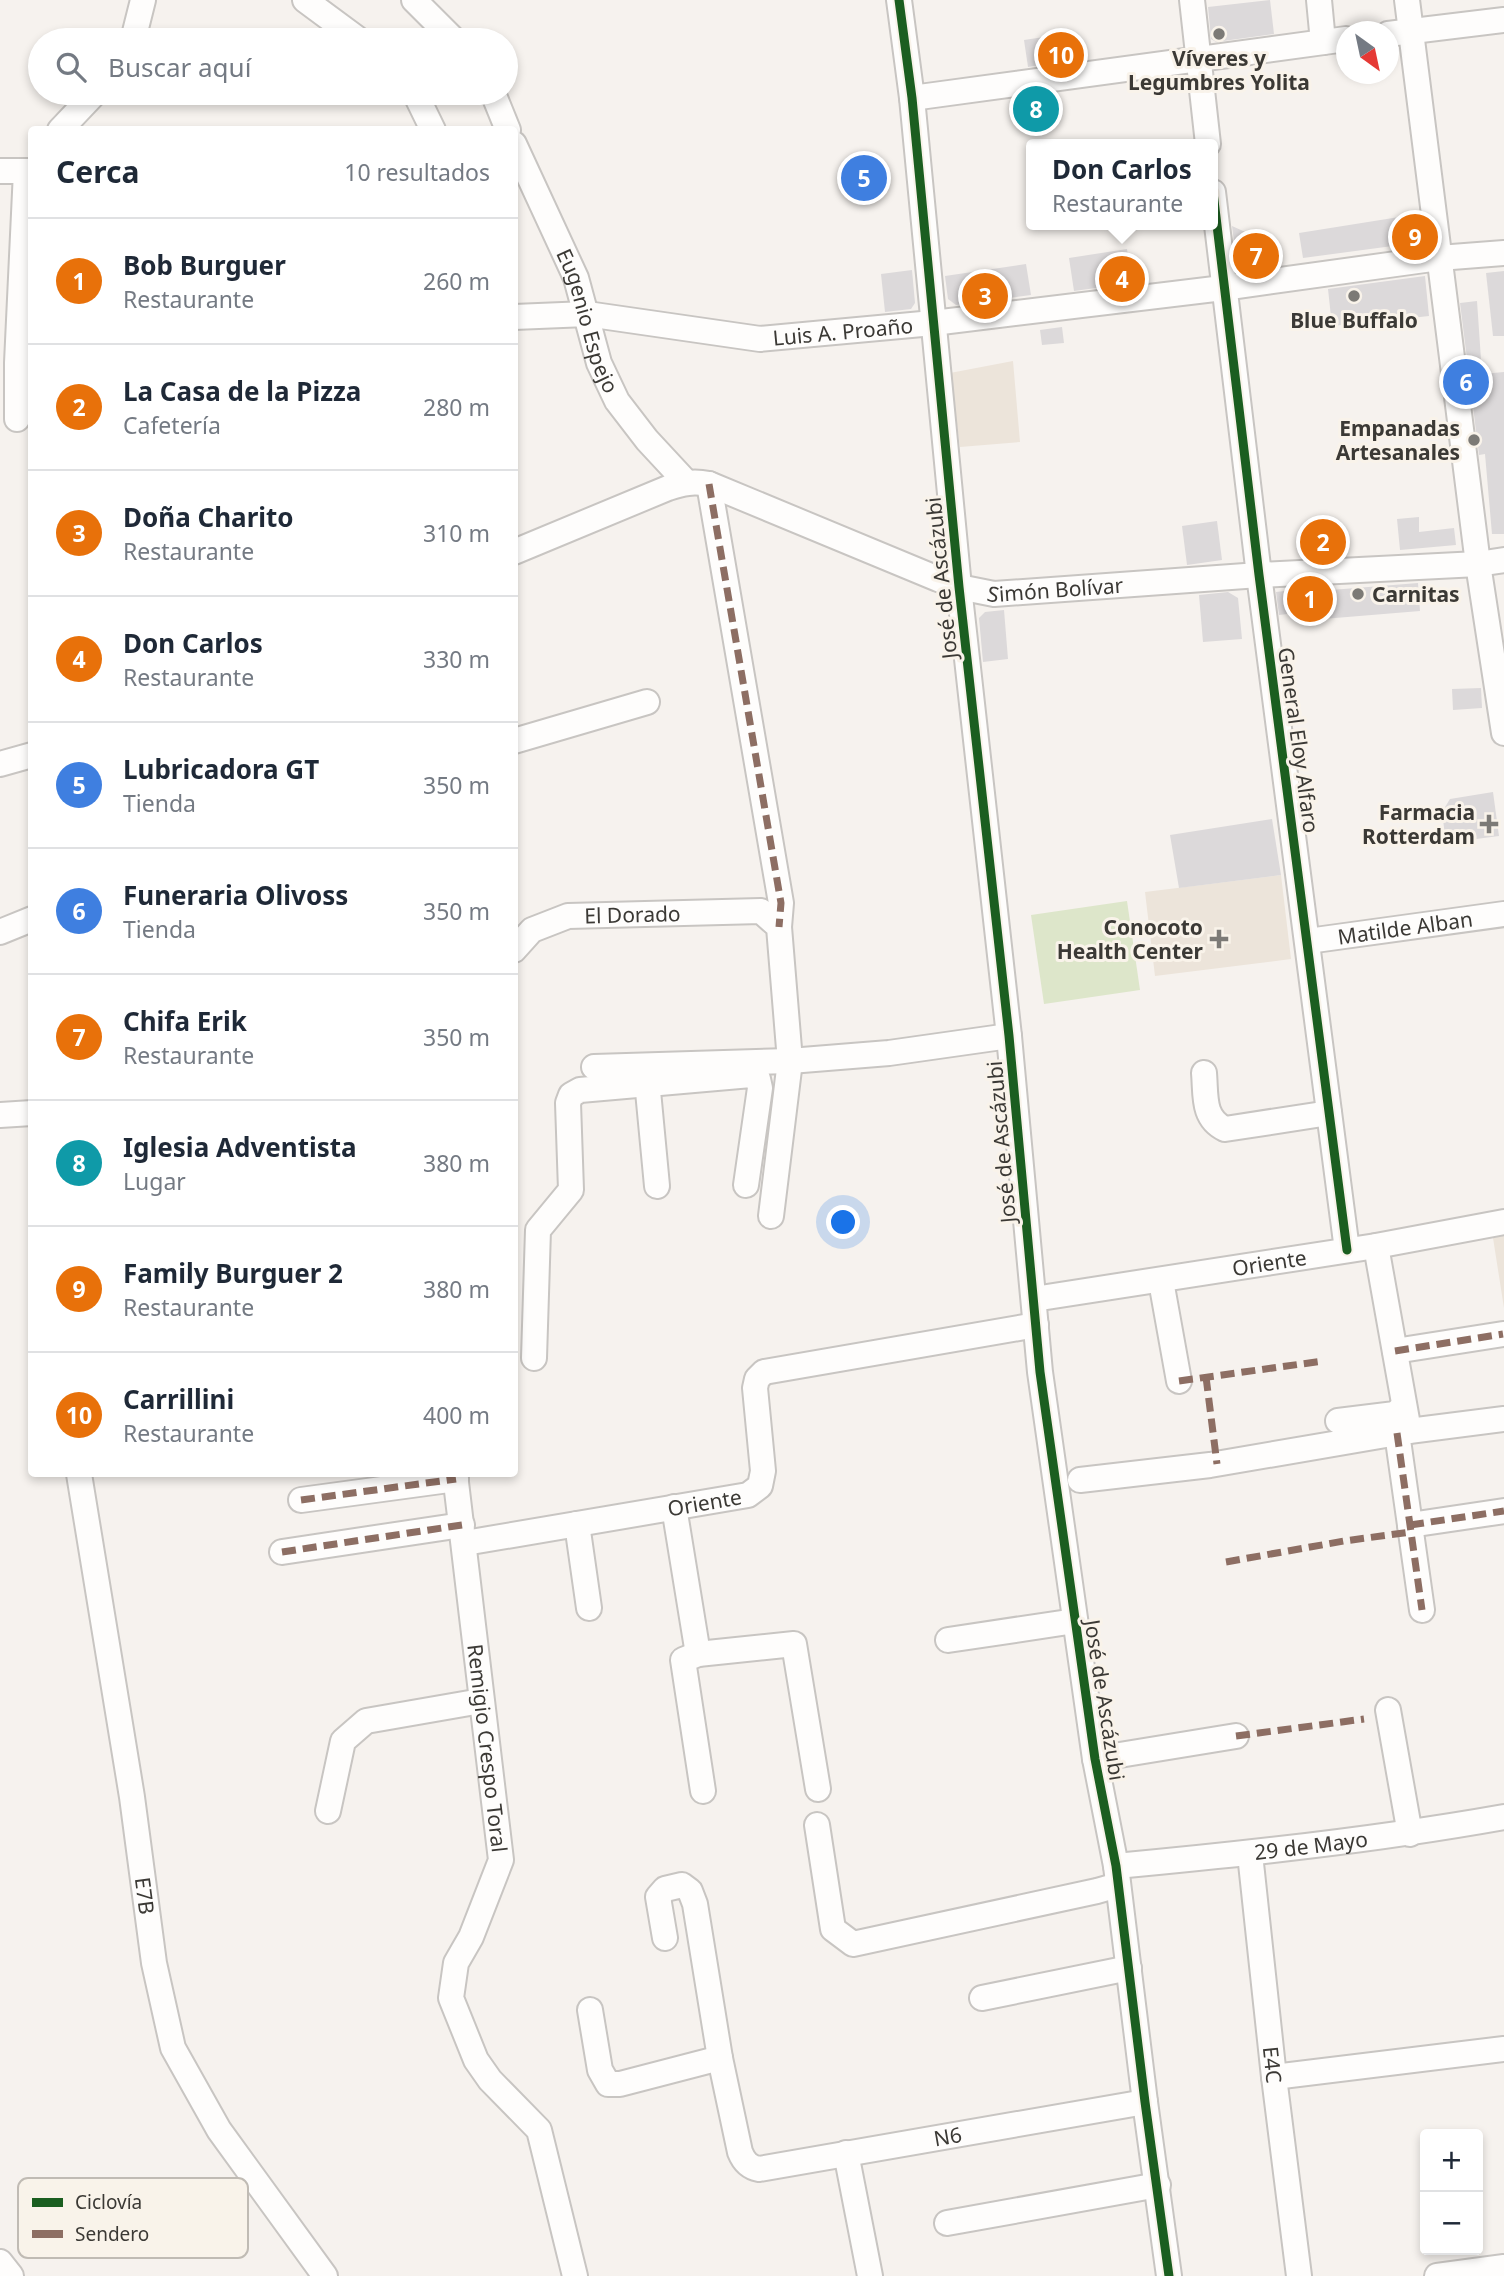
<!DOCTYPE html>
<html lang="es">
<head>
<meta charset="utf-8">
<style>
	body { margin:0; font-family:"Noto Sans",sans-serif; background:#f6f6f7; color:#1f2937 }
	.controls { position:absolute; right:21px; bottom:21px; display:grid; overflow:hidden; border-radius:7px; box-shadow:0 4px 10px #0003 }
	.controls button { width:63px; height:63px; display:grid; place-items:center; padding:0; border:0; border-bottom:2px solid #e0e1e3; background:#fff; color:#1f2937; font:35px sans-serif }
	.compass { position:absolute; left:1336px; top:21px; width:63px; height:63px; border-radius:50%; background:#fff; box-shadow:0 4px 10px #0003; rotate:147deg }
	.you { position:absolute; left:844px; top:1223px; width:24px; height:24px; margin:-18px; border:5px solid #fff; border-radius:50%; background:#1a73e8; box-shadow:0 0 0 10px #1a73e833 }
	.badge { display:grid; place-items:center; width:46px; height:46px; border-radius:50%; background:#d93025; color:#fff; font-size:23px; font-weight:700 }
	.pin { position:absolute; translate:-50% -50%; border:4px solid #fff; box-shadow:0 2px 7px #0006 }
	.popup { position:absolute; left:1026px; top:139px; width:192px; height:91px; box-sizing:border-box; display:grid; place-content:center; border-radius:7px; background:#fff; filter:drop-shadow(0 2px 5px #0005); font-size:23px; white-space:nowrap; color:#747a83 }
	.popup b { font-size:26px; color:#1f2937 }
	.popup::after { content:''; position:absolute; left:50%; top:100%; margin-left:-14px; border:14px solid transparent; border-top-color:#fff }
	.list { margin:0; padding:0; list-style:none }
	h2 { display:flex; justify-content:space-between; align-items:center; height:91px; margin:0; padding:0 28px; font-size:30px }
	h2 small { font-size:23px; font-weight:400; color:#747a83 }
	.list li { display:grid; grid-template-columns:46px 1fr auto; gap:21px; align-items:center; box-sizing:border-box; height:126px; padding:0 28px; border-top:2px solid #e0e1e3 }
	.list b { display:block; font-size:26px; white-space:nowrap }
	.list p { margin:0; font-size:23px; white-space:nowrap; color:#747a83 }
	.list em { font-size:23px; font-style:normal; color:#747a83 }
	.icon { flex:none; width:38px; height:38px; fill:none; stroke:currentColor; stroke-width:2; stroke-linecap:round; stroke-linejoin:round }
	.map { position:relative; flex:none; width:1504px; height:2276px; overflow:hidden }
	.search { position:absolute; background:#fff; box-shadow:0 4px 10px #0003; left:28px; top:28px; width:490px; height:77px; display:flex; align-items:center; gap:18px; box-sizing:border-box; padding:0 24px; border-radius:38px; color:#747a83; font-size:26px }
	.panel { position:absolute; background:#fff; box-shadow:0 4px 10px #0003; left:28px; top:126px; width:490px; height:1351px; border-radius:7px }
	.map>svg:first-child { display:block }
</style>
</head>
<body>
<div class="map">
<svg width="1504" height="2276" viewBox="0 0 1504 2276">
	<rect width="100%" height="100%" fill="#f6f2ee"/>
	<g fill="#ece4da">
		<polygon points="1013,361 1020,442 960,447 950,373"/>
		<polygon points="1281,875 1291,959 1155,976 1145,892"/>
		<polygon points="1504,1235 1504,1308 1493,1238"/>
	</g>
	<polygon fill="#dde6ca" points="1127,901 1140,990 1044,1004 1031,915"/>
	<g fill="#dcd9da">
		<polygon points="1270,0 1274,34 1216,42 1211,39 1208,7"/>
		<polygon points="1064,34 1068,60 1028,67 1024,40"/>
		<polygon points="1051,94 1054,128 1027,130 1026,121 1022,121 1019,98"/>
		<polygon points="1418,214 1421,235 1415,243 1303,258 1299,233"/>
		<polygon points="1232,226 1261,239 1264,263 1237,266"/>
		<polygon points="1127,249 1132,283 1074,291 1069,258"/>
		<polygon points="1026,264 1031,295 956,305 948,299 945,276"/>
		<polygon points="912,270 915,303 911,309 885,312 881,274"/>
		<polygon points="1504,271 1504,336 1493,336 1486,273"/>
		<polygon points="1425,276 1429,316 1402,319 1404,327 1379,331 1378,321 1332,326 1328,289"/>
		<polygon points="1477,301 1482,374 1504,372 1504,534 1492,534 1485,454 1479,455 1460,303"/>
		<polygon points="1062,327 1064,343 1042,345 1040,330"/>
		<polygon points="1419,517 1419,532 1454,528 1456,545 1400,550 1397,519"/>
		<polygon points="1217,521 1222,560 1187,565 1182,526"/>
		<polygon points="1329,530 1331,554 1304,556 1302,532"/>
		<polygon points="1418,583 1420,611 1323,619 1322,610 1279,615 1276,592 1293,590 1294,593"/>
		<polygon points="1228,592 1238,598 1242,639 1203,642 1199,595"/>
		<polygon points="1004,610 1008,659 983,662 979,618 985,612"/>
		<polygon points="1481,688 1482,708 1453,710 1452,689"/>
		<polygon points="1493,792 1499,836 1446,843 1442,812 1450,799"/>
		<polygon points="1272,819 1281,875 1179,888 1170,835"/>
	</g>
	<g fill="none" stroke-linecap="round" stroke-linejoin="round">
		<g stroke="#c8c5c2" stroke-width="28">
			<g id="minor">
				<polyline points="305,0 359,40"/>
				<polyline points="414,0 454,40"/>
				<polyline points="899,0 912,98 959,587 1009,1036 1040,1372 1095,1759 1116,1866 1145,2102 1169,2276"/>
				<polyline points="1192,0 1208,144"/>
				<polyline points="1319,0 1323,42"/>
				<polyline points="1407,0 1478,564 1504,733"/>
				<polyline points="1388,34 1504,20"/>
				<polyline points="133,40 143,0"/>
				<polyline points="415,93 433,130"/>
				<polyline points="493,93 508,130"/>
				<polyline points="912,98 1346,39"/>
				<polyline points="60,130 95,93"/>
				<path id="s1" d="M514 144 576 278 599 363 617 401 647 440 686 482"/>
				<polyline points="0,171 32,171"/>
				<polyline points="1213,192 1259,575 1347,1250"/>
				<path id="s2" d="M514 317 587 314 760 339 933 323 1223 288 1439 258 1504 253"/>
				<polyline points="17,419 17,363 26,171"/>
				<polyline points="709,484 781,903 779,927"/>
				<path id="s3" d="M514 552 668 488C683 483 693 481 709 484L938 579 959 587 994 594 1259 575 1478 564 1504 560"/>
				<polyline points="514,741 647,702"/>
				<polyline points="0,764 32,755"/>
				<polyline points="0,932 32,919"/>
				<path id="s4" d="M1308 941 1504 914"/>
				<path id="s5" d="M514 950 532 930 568 916 761 911 779 927 790 1061 771 1216"/>
				<polyline points="594,1067 790,1061 889,1053 1009,1036"/>
				<polyline points="646,1070 657,1186"/>
				<path d="M1204 1073C1206 1095 1202 1118 1225 1129L1329 1113"/>
				<polyline points="0,1115 32,1113"/>
				<polyline points="1376,1246 1409,1431"/>
				<polyline points="1161,1281 1179,1381"/>
				<path id="s6" d="M1034 1299 1376 1246 1504 1222"/>
				<polyline points="1395,1351 1503,1334"/>
				<polyline points="534,1358 538,1230 571,1190 568,1103 571,1095 580,1090 751,1075 758,1079 760,1088 746,1185"/>
				<polyline points="1338,1421 1395,1414 1404,1406"/>
				<polyline points="1397,1433 1422,1610"/>
				<path id="s7" d="M79 1474 132 1797 154 1963 173 2048 219 2130 325 2276"/>
				<path id="s8" d="M455 1474 501 1860 471 1937 456 1963 451 1998 476 2060 490 2080 539 2130 575 2276"/>
				<polyline points="1080,1480 1210,1465 1409,1431 1504,1419"/>
				<polyline points="301,1500 456,1479"/>
				<polyline points="674,1507 698,1654"/>
				<polyline points="577,1524 589,1608"/>
				<polyline points="1410,1525 1504,1511"/>
				<path id="s9" d="M465 1543 748 1495 760 1486 763 1471 755 1388 757 1379 764 1372 1036 1325"/>
				<polyline points="282,1552 462,1525"/>
				<polyline points="948,1640 1075,1621"/>
				<polyline points="1388,1710 1410,1834"/>
				<polyline points="1095,1759 1236,1736"/>
				<polyline points="703,1791 683,1660 698,1654 794,1644 818,1789"/>
				<polyline points="328,1811 343,1741 366,1721 481,1701"/>
				<polyline points="817,1825 833,1929 853,1944 1097,1891 1118,1885"/>
				<path id="s10" d="M1250 1854 1274 2077 1299 2276"/>
				<path id="s11" d="M1116 1866C1246 1854 1375 1840 1504 1817"/>
				<path id="s12" d="M665 1938 658 1897 665 1889 682 1885 690 1891 695 1904 720 2058 740 2152C744 2162 749 2167 759 2169L1145 2102"/>
				<polyline points="982,1998 1129,1968"/>
				<polyline points="590,2010 600,2070 608,2084 620,2084 720,2058"/>
				<polyline points="1274,2077 1504,2049"/>
				<polyline points="846,2153 870,2276"/>
				<polyline points="947,2223 1158,2185"/>
				<polyline points="0,2262 11,2276"/>
				<polyline points="1437,2276 1504,2267"/>
			</g>
		</g>
		<use href="#minor" stroke="#fefdfc" stroke-width="24"/>
		<g stroke="#8d6e63" stroke-width="7" stroke-dasharray="14 7" stroke-linecap="butt">
			<polyline points="709,484 781,903 779,927"/>
			<polyline points="1395,1351 1503,1334"/>
			<polyline points="1206,1377 1217,1464"/>
			<polyline points="1179,1381 1323,1361"/>
			<polyline points="1397,1433 1422,1610"/>
			<polyline points="301,1500 456,1479"/>
			<polyline points="1410,1525 1504,1511"/>
			<polyline points="282,1552 462,1525"/>
			<polyline points="1226,1562 1344,1541 1411,1532"/>
			<polyline points="1236,1736 1364,1719"/>
		</g>
		<g stroke="#f9f3ea" stroke-width="13">
			<g id="cycleway">
				<polyline points="899,0 912,98 959,587 1009,1036 1040,1372 1095,1759 1116,1866 1145,2102 1169,2276"/>
				<polyline points="1213,192 1259,575 1347,1250"/>
			</g>
		</g>
		<use href="#cycleway" stroke="#1b5e20" stroke-width="9"/>
	</g>
	<g fill="#7c7a76" stroke="#f9f3ea" stroke-width="2.5">
		<circle cx="1219" cy="34" r="7"/>
		<circle cx="1354" cy="296" r="7"/>
		<circle cx="1474" cy="440" r="7"/>
		<circle cx="1358" cy="594" r="7"/>
		<path d="M1485.5 813.5h7v7h7v7h-7v7h-7v-7h-7v-7h7z"/>
		<path d="M1215.5 928.5h7v7h7v7h-7v7h-7v-7h-7v-7h7z"/>
	</g>
	<g text-anchor="middle" dominant-baseline="central" stroke-width="6" stroke-linejoin="round" paint-order="stroke">
		<g font-size="21" font-weight="bold" fill="#3b3935" stroke="#f9f3ea" text-anchor="end">
			<text x="1219" y="58" text-anchor="middle">Víveres y<tspan x="1219" dy="24">Legumbres Yolita</tspan></text>
			<text x="1354" y="320" text-anchor="middle">Blue Buffalo</text>
			<text x="1460" y="428">Empanadas<tspan x="1460" dy="24">Artesanales</tspan></text>
			<text x="1372" y="594" text-anchor="start">Carnitas</text>
			<text x="1475" y="812">Farmacia<tspan x="1475" dy="24">Rotterdam</tspan></text>
			<text x="1203" y="927">Conocoto<tspan x="1203" dy="24">Health Center</tspan></text>
		</g>
		<g font-size="21" fill="#3b3935" stroke="#f9f3ea">
			<text stroke="none"><textPath href="#s1" startOffset="192">Eugenio Espejo</textPath></text>
			<text stroke="none"><textPath href="#s2" startOffset="331">Luis A. Proaño</textPath></text>
			<text transform="translate(941 578) rotate(-96)">José de Ascázubi</text>
			<text stroke="none"><textPath href="#s3" startOffset="576">Simón Bolívar</textPath></text>
			<text transform="translate(1299 740) rotate(82)">General Eloy Alfaro</text>
			<text stroke="none"><textPath href="#s5" startOffset="130">El Dorado</textPath></text>
			<text stroke="none"><textPath href="#s4" startOffset="98">Matilde Alban</textPath></text>
			<text transform="translate(1001 1142) rotate(-95)">José de Ascázubi</text>
			<text stroke="none"><textPath href="#s6" startOffset="238">Oriente</textPath></text>
			<text stroke="none"><textPath href="#s9" startOffset="243">Oriente</textPath></text>
			<text transform="translate(1105 1700) rotate(81)">José de Ascázubi</text>
			<text stroke="none"><textPath href="#s8" startOffset="276">Remigio Crespo Toral</textPath></text>
			<text stroke="none"><textPath href="#s11" startOffset="196">29 de Mayo</textPath></text>
			<text stroke="none"><textPath href="#s7" startOffset="427">E7B</textPath></text>
			<text stroke="none"><textPath href="#s10" startOffset="212">E4C</textPath></text>
			<text stroke="none"><textPath href="#s12" startOffset="564">N6</textPath></text>
		</g>
	</g>
	<rect x="18" y="2178" width="230" height="80" rx="10" fill="#f9f3ea" stroke="#c0bbb4" stroke-width="2"/>
	<rect x="32" y="2198" width="31" height="9" fill="#1b5e20"/>
	<rect x="32" y="2230" width="31" height="8" fill="#8d6e63"/>
	<g font-size="19" fill="#3b3935">
		<text x="75" y="2209">Ciclovía</text>
		<text x="75" y="2241">Sendero</text>
	</g>
</svg>
<div class="controls">
<button>+</button>
<button>−</button>
</div>
<svg class="compass" viewBox="-18 -18 36 36"><path d="M0-13l5 13h-10z" fill="#e53935"/><path d="M0 13l5-13h-10z" fill="#747a83"/></svg>
<div class="you"></div>
<div class="pin badge" style="left:1310px;top:599px;background:#e8710a">1</div>
<div class="pin badge" style="left:1323px;top:542px;background:#e8710a">2</div>
<div class="pin badge" style="left:985px;top:296px;background:#e8710a">3</div>
<div class="pin badge" style="left:1122px;top:279px;background:#e8710a">4</div>
<div class="popup"><b>Don Carlos</b>Restaurante</div>
<div class="pin badge" style="left:864px;top:178px;background:#3f7fe0">5</div>
<div class="pin badge" style="left:1466px;top:382px;background:#3f7fe0">6</div>
<div class="pin badge" style="left:1256px;top:256px;background:#e8710a">7</div>
<div class="pin badge" style="left:1036px;top:109px;background:#0f9aa8">8</div>
<div class="pin badge" style="left:1415px;top:237px;background:#e8710a">9</div>
<div class="pin badge" style="left:1061px;top:55px;background:#e8710a">10</div>
<div class="search"><svg class="icon" aria-label="search" viewBox="0 0 24 24"><circle cx="10" cy="10" r="6"/><path d="M15 15l6 6"/></svg>Buscar aquí</div>
<section class="panel">
<h2>Cerca<small>10 resultados</small></h2>
<ul class="list">
<li><span class="badge" style="background:#e8710a">1</span><div><b>Bob Burguer</b><p>Restaurante</p></div><em>260 m</em></li>
<li><span class="badge" style="background:#e8710a">2</span><div><b>La Casa de la Pizza</b><p>Cafetería</p></div><em>280 m</em></li>
<li><span class="badge" style="background:#e8710a">3</span><div><b>Doña Charito</b><p>Restaurante</p></div><em>310 m</em></li>
<li><span class="badge" style="background:#e8710a">4</span><div><b>Don Carlos</b><p>Restaurante</p></div><em>330 m</em></li>
<li><span class="badge" style="background:#3f7fe0">5</span><div><b>Lubricadora GT</b><p>Tienda</p></div><em>350 m</em></li>
<li><span class="badge" style="background:#3f7fe0">6</span><div><b>Funeraria Olivoss</b><p>Tienda</p></div><em>350 m</em></li>
<li><span class="badge" style="background:#e8710a">7</span><div><b>Chifa Erik</b><p>Restaurante</p></div><em>350 m</em></li>
<li><span class="badge" style="background:#0f9aa8">8</span><div><b>Iglesia Adventista</b><p>Lugar</p></div><em>380 m</em></li>
<li><span class="badge" style="background:#e8710a">9</span><div><b>Family Burguer 2</b><p>Restaurante</p></div><em>380 m</em></li>
<li><span class="badge" style="background:#e8710a">10</span><div><b>Carrillini</b><p>Restaurante</p></div><em>400 m</em></li>
</ul>
</section>
</div>
</body>
</html>
